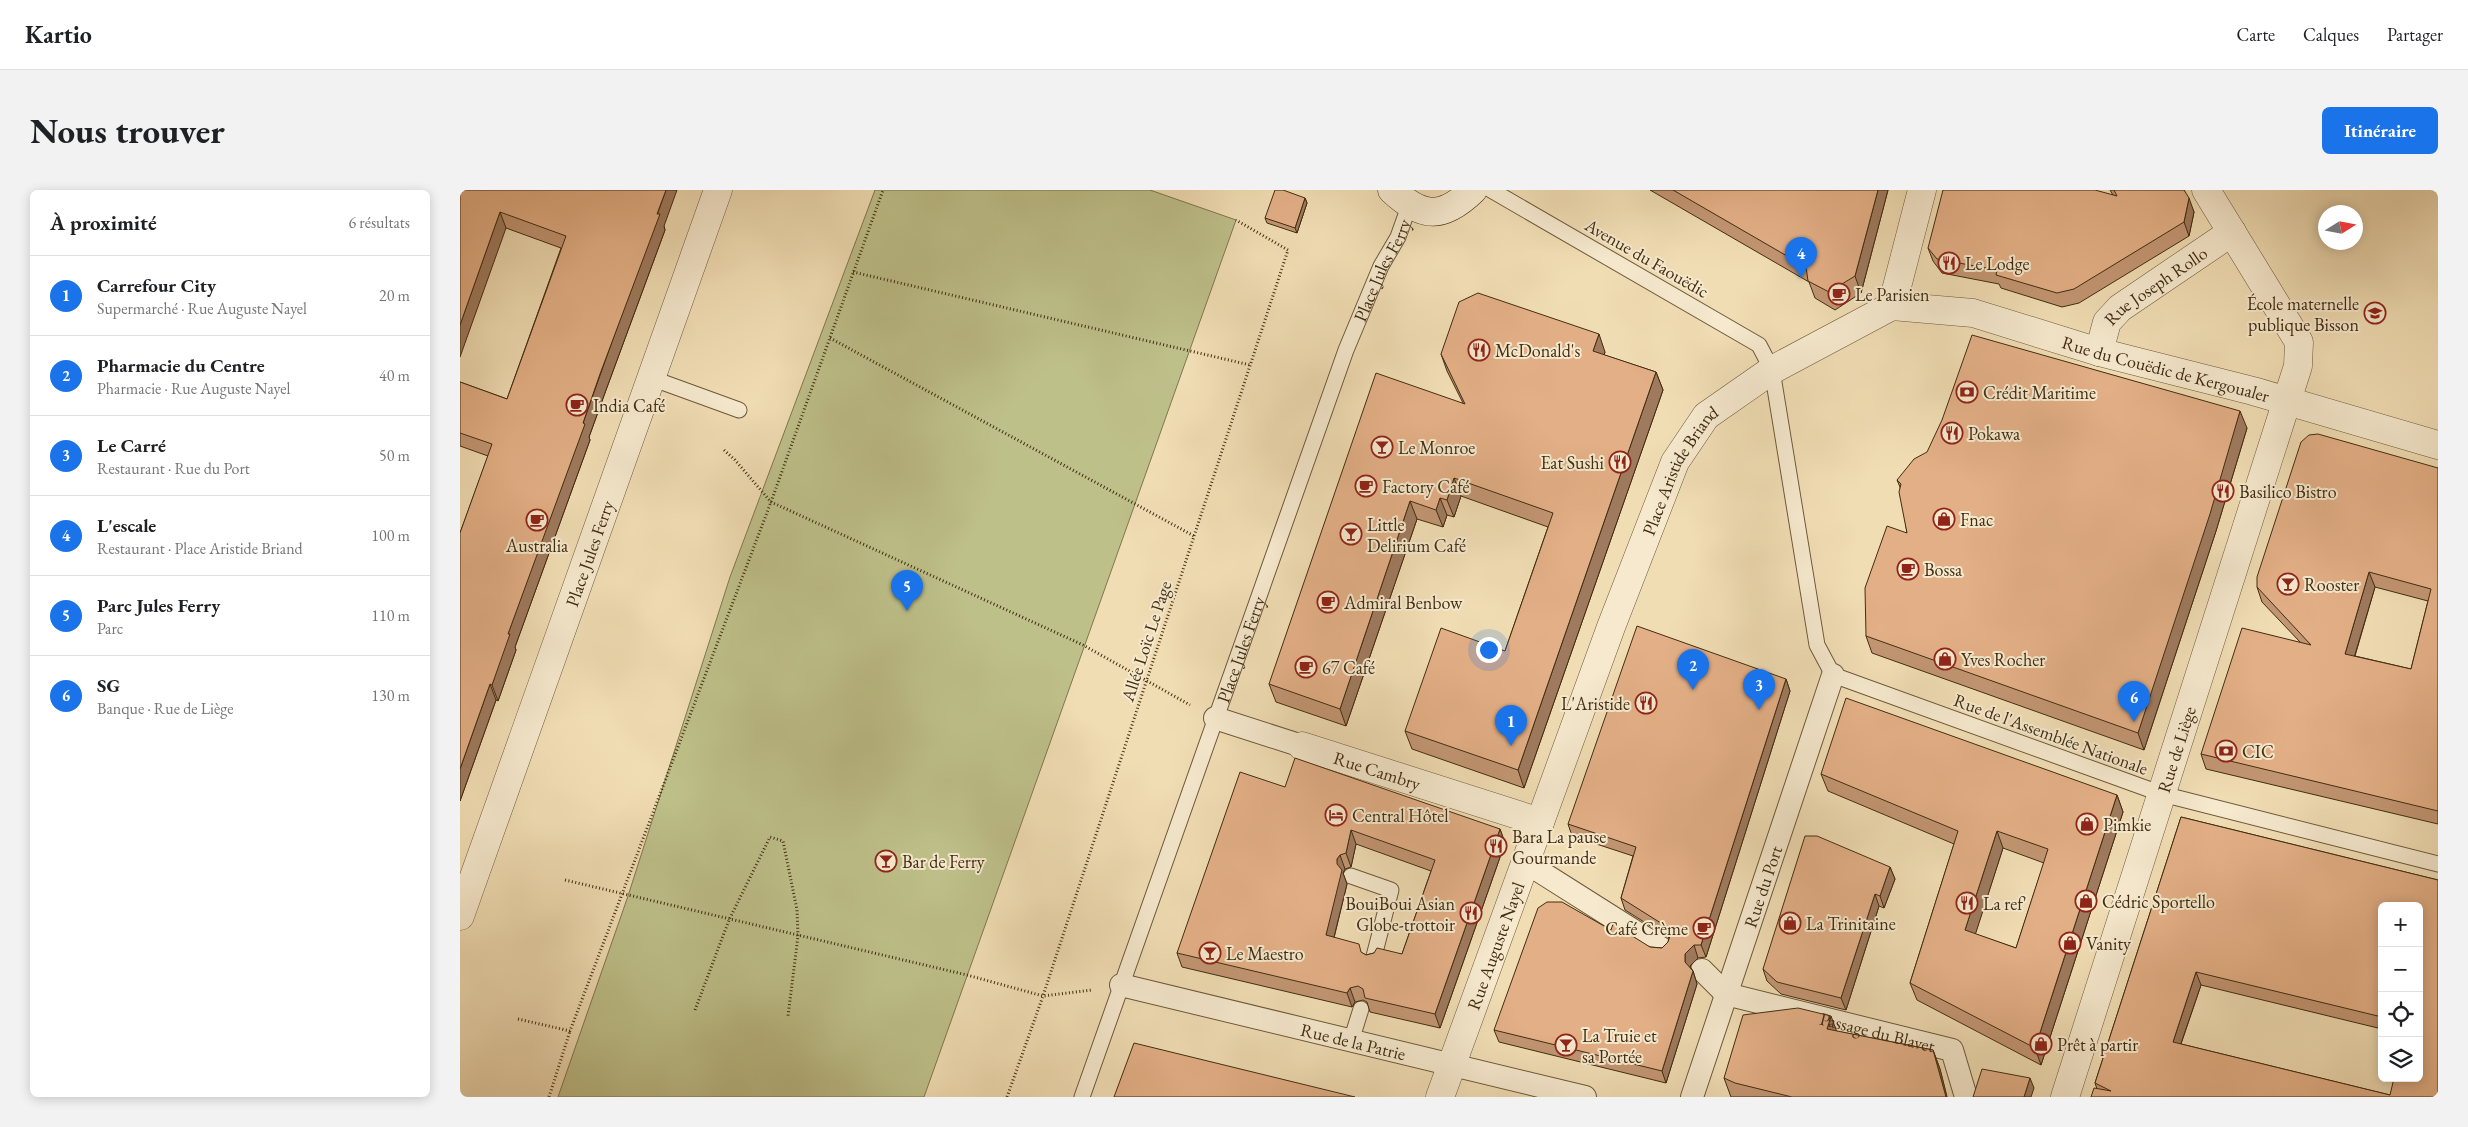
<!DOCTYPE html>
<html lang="fr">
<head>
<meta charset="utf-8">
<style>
	body { margin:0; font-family:"EB Garamond",serif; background:#f2f2f2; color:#202124 }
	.controls { position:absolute; right:15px; bottom:15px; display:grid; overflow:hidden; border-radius:8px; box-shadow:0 2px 12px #0003 }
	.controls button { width:45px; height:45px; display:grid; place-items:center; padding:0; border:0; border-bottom:1px solid #e0e0e0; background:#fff; color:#202124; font:25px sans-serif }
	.compass { position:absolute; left:1858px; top:15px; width:45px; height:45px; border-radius:50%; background:#fff; box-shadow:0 2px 12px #0003; rotate:79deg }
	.you { position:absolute; left:1028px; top:459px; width:18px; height:18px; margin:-12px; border:4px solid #fff; border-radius:50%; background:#1a73e8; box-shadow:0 0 0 8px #1a73e833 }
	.badge { display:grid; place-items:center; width:32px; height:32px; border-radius:50%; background:#1a73e8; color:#fff; font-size:16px; font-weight:700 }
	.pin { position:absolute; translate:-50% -41px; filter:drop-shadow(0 1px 2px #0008) }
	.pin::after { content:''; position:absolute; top:26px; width:18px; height:15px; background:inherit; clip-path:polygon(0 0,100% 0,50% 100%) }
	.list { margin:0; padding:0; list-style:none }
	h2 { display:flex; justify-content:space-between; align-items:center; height:65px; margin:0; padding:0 20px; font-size:21px }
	h2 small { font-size:16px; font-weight:400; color:#757577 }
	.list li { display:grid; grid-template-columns:32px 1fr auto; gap:15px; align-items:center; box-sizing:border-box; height:80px; padding:0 20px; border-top:1px solid #e0e0e0 }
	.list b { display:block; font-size:19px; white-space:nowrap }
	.list p { margin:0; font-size:16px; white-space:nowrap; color:#757577 }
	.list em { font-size:16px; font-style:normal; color:#757577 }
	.icon { flex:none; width:28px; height:28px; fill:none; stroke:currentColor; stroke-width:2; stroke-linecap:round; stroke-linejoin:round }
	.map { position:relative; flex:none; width:1978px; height:907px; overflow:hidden; border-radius:8px }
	header { display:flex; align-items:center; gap:30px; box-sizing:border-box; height:70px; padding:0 25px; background:#fff; border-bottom:1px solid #e0e0e0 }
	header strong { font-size:24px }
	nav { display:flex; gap:28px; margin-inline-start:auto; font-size:18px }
	.intro { display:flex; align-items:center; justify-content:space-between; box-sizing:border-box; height:120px; padding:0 30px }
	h1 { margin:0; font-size:35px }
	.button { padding:12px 22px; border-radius:8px; background:#1a73e8; color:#fff; font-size:18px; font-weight:700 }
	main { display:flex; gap:30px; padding:0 30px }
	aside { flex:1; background:#fff; border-radius:8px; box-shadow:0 2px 12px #0003 }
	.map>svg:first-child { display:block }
</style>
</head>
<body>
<header>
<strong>Kartio</strong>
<nav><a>Carte</a><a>Calques</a><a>Partager</a></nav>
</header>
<div class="intro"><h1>Nous trouver</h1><a class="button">Itinéraire</a></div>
<main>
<aside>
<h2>À proximité<small>6 résultats</small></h2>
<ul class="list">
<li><span class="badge">1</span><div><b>Carrefour City</b><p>Supermarché · Rue Auguste Nayel</p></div><em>20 m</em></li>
<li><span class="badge">2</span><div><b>Pharmacie du Centre</b><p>Pharmacie · Rue Auguste Nayel</p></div><em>40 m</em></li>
<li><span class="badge">3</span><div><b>Le Carré</b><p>Restaurant · Rue du Port</p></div><em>50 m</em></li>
<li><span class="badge">4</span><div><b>L'escale</b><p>Restaurant · Place Aristide Briand</p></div><em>100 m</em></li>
<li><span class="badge">5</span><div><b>Parc Jules Ferry</b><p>Parc</p></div><em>110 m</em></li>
<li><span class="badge">6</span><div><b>SG</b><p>Banque · Rue de Liège</p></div><em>130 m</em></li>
</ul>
</aside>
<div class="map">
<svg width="1978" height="907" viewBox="0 0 1978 907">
	<rect width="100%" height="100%" fill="#f1ddb4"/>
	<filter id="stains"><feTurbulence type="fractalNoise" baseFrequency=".004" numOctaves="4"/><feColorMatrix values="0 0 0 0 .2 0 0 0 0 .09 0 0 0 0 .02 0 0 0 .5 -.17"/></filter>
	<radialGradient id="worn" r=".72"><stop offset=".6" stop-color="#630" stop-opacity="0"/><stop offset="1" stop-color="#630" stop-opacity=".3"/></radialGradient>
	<polygon fill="#bec08a" stroke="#80764e" points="415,0 690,0 776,30 464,907 98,907 168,706 270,387"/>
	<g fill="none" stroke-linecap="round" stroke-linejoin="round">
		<g stroke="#6d593a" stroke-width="17">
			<g id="service">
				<polyline points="1031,0 1299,155 1312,180 1357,455 1373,485 1702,604 1978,674"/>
				<polyline points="191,188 279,220"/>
				<polyline points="891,686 931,700 913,770"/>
				<polyline points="891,851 901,819"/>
				<path id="s1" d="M622 907 886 160 921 76 938 47 949 16"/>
			</g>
		</g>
		<g stroke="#6d593a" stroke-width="24">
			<g id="pedestrian">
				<polyline points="755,528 842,556"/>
				<polyline points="1065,672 1201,758"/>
				<path id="s2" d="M1242 780 1266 804 1492 860 1506 907"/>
				<path id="s3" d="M661 795 1125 907"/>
				<path id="s4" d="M1232 907 1373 485"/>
			</g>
		</g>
		<g stroke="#6d593a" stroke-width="29">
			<g id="minor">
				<path id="s5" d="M1432 116 1513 123 1639 162 1793 201 1978 255"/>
				<polyline points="1432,116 1462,0"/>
				<path id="s6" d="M1639 162 1647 132 1660 118 1772 42"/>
				<path id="s7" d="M842 556 1080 632"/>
				<path id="s8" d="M0 726 258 0"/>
				<path id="s9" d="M980 907 1151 437 1215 272 1246 226 1312 180 1432 116"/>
				<path id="s10" d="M1605 907 1838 176 1839 152 1746 0"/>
			</g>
		</g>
		<g stroke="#412d12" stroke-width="29">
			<path id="secondary" d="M932 0C963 29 983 29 1013 0"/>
		</g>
		<g stroke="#412d12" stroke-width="3" stroke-dasharray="1 2.5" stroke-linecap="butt">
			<polyline points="393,82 790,175"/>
			<polyline points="370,148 734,346"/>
			<polyline points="264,260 275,270 311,312 623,455 730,515"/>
			<polyline points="105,690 507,785 583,806 632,800"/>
			<polyline points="235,820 269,730 310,647 323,651 337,720 338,746 328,826"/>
			<polyline points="58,829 110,841 311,312 423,0"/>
			<polyline points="89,907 110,841"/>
			<polyline points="547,907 583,806 828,60 776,30"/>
		</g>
		<use href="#service" stroke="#f6e9ce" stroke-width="15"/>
		<use href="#pedestrian" stroke="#f6e9ce" stroke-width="22"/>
		<use href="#minor" stroke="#f6e9ce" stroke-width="28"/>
		<use href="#secondary" stroke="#f6e9ce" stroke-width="28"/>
	</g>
	<g fill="#c39673" stroke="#412d12" fill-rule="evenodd">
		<polygon points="0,0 204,36 205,40 146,200 129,247 130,250 55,457 56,460 38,511 36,510 0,611 0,343 28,266 0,256 0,192 47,209 101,58 46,38"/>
		<polygon points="1190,0 1428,0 1401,103 1375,120 1355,108 1349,92"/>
		<polygon points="1650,0 1724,0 1734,22 1729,46 1619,113 1602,117 1541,98 1539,94 1482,83 1473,71 1468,58 1653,5"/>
		<polygon points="845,8 847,13 837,43 807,33 805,28"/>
		<polygon points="1145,162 1144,165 1196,182 1203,200 1064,598 952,559 945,541 1045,461 1088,337 1001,306 994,327 987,325 983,337 957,329 886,536 816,512 809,494 1003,213 987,181 981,164"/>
		<polygon points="1787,238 1756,341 1684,560 1412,463 1406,446 1447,343 1440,297 1437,290"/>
		<path d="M1978 278V634L1746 579 1741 564 1840 452 1802 412 1797 397ZM1915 397 1968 411 1951 479 1895 466Z"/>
		<polygon points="1326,489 1330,501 1246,767 1238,768 1230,776 1233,781 1237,794 1206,893 1039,852 1034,840 1151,740 1190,757 1202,758 1208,752 1209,748 1208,747 1165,720 1161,708 1173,666 1112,646 1108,634"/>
		<path d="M1361 584 1657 605 1663 622 1581 875 1457 810 1450 793 1494 654 1368 601ZM1543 658 1584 673 1556 758 1515 744Z"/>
		<path d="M825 597 1040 639 1045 653 980 838 910 822 907 812 903 810 895 812 892 817 722 777 717 763ZM896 654 971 681 942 764 914 763 906 765 874 748 887 694 883 683 885 679 891 677Z"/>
		<path d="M1721 627 1978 690V907H1631L1637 899 1635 893ZM1922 716 1959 888 1930 905 1721 854 1741 795 1922 839Z"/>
		<polygon points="1430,677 1435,689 1424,718 1419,716 1386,820 1321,804 1307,791 1303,779"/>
		<polygon points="1376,841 1473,860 1480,879 1487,907 1271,907 1264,888"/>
	</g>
	<g fill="#9f7a5e" stroke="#412d12">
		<polygon points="206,0 217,0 204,36 205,40 146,200 129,247 130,250 55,457 56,460 38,511 32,495 48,444"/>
		<polygon points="1418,0 1428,0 1401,103 1395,86"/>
		<polygon points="845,8 847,13 837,43 835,38"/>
		<polygon points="1729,8 1734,22 1729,46 1724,32"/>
		<polygon points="40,22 46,38 0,167 0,135"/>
		<polygon points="1139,144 1145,162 1139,179 1133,161"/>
		<polygon points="1196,182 1203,200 1064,598 1058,580"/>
		<polygon points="1780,221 1787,238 1756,341 1684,560 1678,543"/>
		<polygon points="994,288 1001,306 994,327 987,310"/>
		<polygon points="980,308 987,325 983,337 976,320"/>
		<polygon points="950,311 957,329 886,536 880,519"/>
		<polygon points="1909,382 1915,397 1891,478 1885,464"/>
		<polygon points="1326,489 1330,501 1246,767 1241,755"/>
		<polygon points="30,494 36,510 0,611 0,579"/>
		<polygon points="1657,605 1663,622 1581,875 1575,858"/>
		<polygon points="1040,639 1045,653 980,838 975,824"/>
		<polygon points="891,640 896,654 891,677 886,663"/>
		<polygon points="1537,641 1543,658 1511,758 1505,740"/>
		<polygon points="880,665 885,679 883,683 887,694 871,759 866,745 877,669"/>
		<polygon points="1430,677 1435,689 1424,718 1420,706"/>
		<polygon points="1415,704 1419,716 1386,820 1381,808"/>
		<polygon points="1234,755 1238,768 1230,776 1230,784 1225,772 1225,764"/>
		<polygon points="1233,781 1237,794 1206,893 1202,881"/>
		<polygon points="1736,782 1741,795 1717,865 1713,852"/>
		<polygon points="890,798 895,812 892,817 887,803"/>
		<polygon points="1371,826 1378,845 1367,839"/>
		<polygon points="1473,860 1480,879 1487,907 1486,907"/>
		<polygon points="1570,888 1574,898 1571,907 1564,907"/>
	</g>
	<g fill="#e3af86" stroke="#412d12" fill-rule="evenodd">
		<polygon points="0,0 206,0 197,24 200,24 140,184 123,233 125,234 48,444 50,444 32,495 30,494 0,579 0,343 32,254 0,243 0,192 47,209 106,46 40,22 0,135"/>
		<polygon points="815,0 823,0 845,8 835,38 805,28"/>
		<polygon points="1213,0 1418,0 1395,86 1369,102 1348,91 1346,77"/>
		<polygon points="1483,0 1635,0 1657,6 1654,0 1724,0 1729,8 1724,32 1614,99 1597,103 1536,85 1537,80 1477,69 1468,58"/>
		<polygon points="1018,103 1139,144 1133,161 1196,182 1058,580 945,541 981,438 1045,461 1093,323 994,288 987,310 980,308 976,320 950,311 880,519 809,494 916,183 1005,214 981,164 999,112"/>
		<polygon points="1512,145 1780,221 1750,324 1678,543 1406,446 1405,398 1427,336 1447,343 1439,302 1441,294 1437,290 1454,269 1467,262 1482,230"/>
		<path d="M1858 244 1978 278V621L1741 564 1782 438 1851 455 1797 397V387L1841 252 1849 245ZM1909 382 1971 399 1951 479 1885 464Z"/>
		<polygon points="1177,436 1326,489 1241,755 1234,755 1225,764 1225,772 1233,781 1202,881 1034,840 1078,718 1087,712 1102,712 1151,740 1153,734 1190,757 1202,758 1208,752 1210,746 1204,735 1161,708 1176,657 1108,634"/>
		<path d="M1386 508 1657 605 1575 858 1450 793 1498 641 1361 584ZM1537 641 1588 659 1556 758 1505 740Z"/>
		<path d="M835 568 1040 639 975 824 905 808 903 799 898 796 890 798 887 803 717 763 780 582 825 597ZM891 640 975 670 942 764 917 758 914 763 906 765 901 762 899 754 866 745 882 680 877 674V669L880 665 886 663Z"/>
		<path d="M1721 627 1978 690V907H1631L1634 898 1651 901 1635 893ZM1922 716H1959V888H1934L1930 905 1713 852 1736 782 1922 827Z"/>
		<polygon points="1345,646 1357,646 1430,677 1420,706 1415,704 1381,808 1317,792 1303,779"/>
		<polygon points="1338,818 1371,826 1367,839 1473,860 1486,907 1332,907 1275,893 1264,888 1283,825"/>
		<polygon points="674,853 895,907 654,907"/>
		<polygon points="1522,879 1570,888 1564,907 1513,907"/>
	</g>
	<defs>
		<g id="restaurant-ring" transform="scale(1.125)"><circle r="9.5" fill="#f6e9ce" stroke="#8f2418" stroke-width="1.5"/><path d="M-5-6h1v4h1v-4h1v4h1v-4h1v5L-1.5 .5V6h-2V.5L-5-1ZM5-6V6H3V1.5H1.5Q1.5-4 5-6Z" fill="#8f2418"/></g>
		<g id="cafe-ring" transform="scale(1.125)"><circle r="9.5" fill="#f6e9ce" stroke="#8f2418" stroke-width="1.5"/><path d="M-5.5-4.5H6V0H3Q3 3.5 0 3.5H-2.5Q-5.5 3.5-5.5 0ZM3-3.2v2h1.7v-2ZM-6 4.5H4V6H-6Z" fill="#8f2418"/></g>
		<g id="school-ring" transform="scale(1.125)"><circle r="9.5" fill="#f6e9ce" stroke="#8f2418" stroke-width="1.5"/><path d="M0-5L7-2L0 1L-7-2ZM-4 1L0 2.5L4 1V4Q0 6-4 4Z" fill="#8f2418"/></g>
		<g id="bank-ring" transform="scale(1.125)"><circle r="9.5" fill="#f6e9ce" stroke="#8f2418" stroke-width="1.5"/><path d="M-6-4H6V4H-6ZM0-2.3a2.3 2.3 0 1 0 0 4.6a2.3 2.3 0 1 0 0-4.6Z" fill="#8f2418"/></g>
		<g id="bar-ring" transform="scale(1.125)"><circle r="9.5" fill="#f6e9ce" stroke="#8f2418" stroke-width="1.5"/><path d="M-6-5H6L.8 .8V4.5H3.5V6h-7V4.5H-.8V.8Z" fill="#8f2418"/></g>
		<g id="shop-ring" transform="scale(1.125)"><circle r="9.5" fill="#f6e9ce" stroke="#8f2418" stroke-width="1.5"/><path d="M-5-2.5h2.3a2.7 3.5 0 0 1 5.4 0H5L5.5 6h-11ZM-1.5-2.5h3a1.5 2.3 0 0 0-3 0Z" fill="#8f2418"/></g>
		<g id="hotel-ring" transform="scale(1.125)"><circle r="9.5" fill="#f6e9ce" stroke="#8f2418" stroke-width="1.5"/><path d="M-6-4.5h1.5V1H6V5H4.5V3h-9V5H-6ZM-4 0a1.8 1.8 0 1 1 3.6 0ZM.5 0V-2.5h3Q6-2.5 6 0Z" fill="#8f2418"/></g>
	</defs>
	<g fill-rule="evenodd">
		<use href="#restaurant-ring" x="1489" y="73"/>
		<use href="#cafe-ring" x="1379" y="104"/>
		<use href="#school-ring" x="1915" y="123"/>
		<use href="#restaurant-ring" x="1019" y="160"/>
		<use href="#bank-ring" x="1507" y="202"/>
		<use href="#cafe-ring" x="117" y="215"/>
		<use href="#restaurant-ring" x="1492" y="243"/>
		<use href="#bar-ring" x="922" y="257"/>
		<use href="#restaurant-ring" x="1160" y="272"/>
		<use href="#cafe-ring" x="906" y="296"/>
		<use href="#restaurant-ring" x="1763" y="301"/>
		<use href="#shop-ring" x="1484" y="329"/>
		<use href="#cafe-ring" x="77" y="330"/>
		<use href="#bar-ring" x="891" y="344"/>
		<use href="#cafe-ring" x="1448" y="379"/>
		<use href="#bar-ring" x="1828" y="394"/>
		<use href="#cafe-ring" x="868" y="412"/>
		<use href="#shop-ring" x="1485" y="469"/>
		<use href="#cafe-ring" x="846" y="477"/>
		<use href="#restaurant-ring" x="1186" y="513"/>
		<use href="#bank-ring" x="1766" y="561"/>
		<use href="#hotel-ring" x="876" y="625"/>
		<use href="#shop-ring" x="1627" y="634"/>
		<use href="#restaurant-ring" x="1036" y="656"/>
		<use href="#bar-ring" x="426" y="671"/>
		<use href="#shop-ring" x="1626" y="711"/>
		<use href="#restaurant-ring" x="1507" y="713"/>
		<use href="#restaurant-ring" x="1011" y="723"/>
		<use href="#shop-ring" x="1330" y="733"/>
		<use href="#cafe-ring" x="1244" y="738"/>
		<use href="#shop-ring" x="1610" y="753"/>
		<use href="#bar-ring" x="750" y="763"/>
		<use href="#shop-ring" x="1581" y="854"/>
		<use href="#bar-ring" x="1106" y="855"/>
	</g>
	<g text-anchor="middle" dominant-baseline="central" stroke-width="4" stroke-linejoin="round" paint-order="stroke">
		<g font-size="18" fill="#412d12" stroke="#f6e9ce">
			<text transform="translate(1187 68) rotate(30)">Avenue du Faouëdic</text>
			<text stroke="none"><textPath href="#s1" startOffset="880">Place Jules Ferry</textPath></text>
			<text stroke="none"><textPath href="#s6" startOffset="92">Rue Joseph Rollo</textPath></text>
			<text stroke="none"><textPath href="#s5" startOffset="282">Rue du Couëdic de Kergoualer</textPath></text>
			<text stroke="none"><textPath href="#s9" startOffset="672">Place Aristide Briand</textPath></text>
			<text stroke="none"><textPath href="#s8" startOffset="385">Place Jules Ferry</textPath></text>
			<text transform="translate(686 451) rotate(-72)">Allée Loïc Le Page</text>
			<text stroke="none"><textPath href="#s1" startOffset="475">Place Jules Ferry</textPath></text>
			<text transform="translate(1591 544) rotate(20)">Rue de l'Assemblée Nationale</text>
			<text stroke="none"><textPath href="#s10" startOffset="365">Rue de Liège</textPath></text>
			<text stroke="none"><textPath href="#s7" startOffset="79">Rue Cambry</textPath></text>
			<text stroke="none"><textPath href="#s4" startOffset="222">Rue du Port</textPath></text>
			<text stroke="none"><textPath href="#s9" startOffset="161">Rue Auguste Nayel</textPath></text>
			<text stroke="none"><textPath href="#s2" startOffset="190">Passage du Blavet</textPath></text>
			<text stroke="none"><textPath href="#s3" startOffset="239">Rue de la Patrie</textPath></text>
		</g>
		<g font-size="18" fill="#412d12" stroke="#f6e9ce" text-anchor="start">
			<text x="1505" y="73">Le Lodge</text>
			<text x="1395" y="104">Le Parisien</text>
			<text x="1899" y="113" text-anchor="end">École maternelle<tspan x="1899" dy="21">publique Bisson</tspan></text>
			<text x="1035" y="160">McDonald's</text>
			<text x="1523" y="202">Crédit Maritime</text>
			<text x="133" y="215">India Café</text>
			<text x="1508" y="243">Pokawa</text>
			<text x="938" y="257">Le Monroe</text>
			<text x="1144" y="272" text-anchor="end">Eat Sushi</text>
			<text x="922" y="296">Factory Café</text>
			<text x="1779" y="301">Basilico Bistro</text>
			<text x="1500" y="329">Fnac</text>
			<text x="907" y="334">Little<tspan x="907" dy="21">Delirium Café</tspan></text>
			<text x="77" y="355" text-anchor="middle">Australia</text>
			<text x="1464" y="379">Bossa</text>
			<text x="1844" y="394">Rooster</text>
			<text x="884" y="412">Admiral Benbow</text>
			<text x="1501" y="469">Yves Rocher</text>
			<text x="862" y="477">67 Café</text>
			<text x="1170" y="513" text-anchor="end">L'Aristide</text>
			<text x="1782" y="561">CIC</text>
			<text x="892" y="625">Central Hôtel</text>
			<text x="1643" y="634">Pimkie</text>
			<text x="1052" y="646">Bara La pause<tspan x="1052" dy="21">Gourmande</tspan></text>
			<text x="442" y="671">Bar de Ferry</text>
			<text x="1642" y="711">Cédric Sportello</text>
			<text x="995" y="713" text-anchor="end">BouiBoui Asian<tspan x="995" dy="21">Globe-trottoir</tspan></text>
			<text x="1523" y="713">La ref'</text>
			<text x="1346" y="733">La Trinitaine</text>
			<text x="1228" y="738" text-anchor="end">Café Crème</text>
			<text x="1626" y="753">Vanity</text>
			<text x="766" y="763">Le Maestro</text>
			<text x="1122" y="845">La Truie et<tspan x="1122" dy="21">sa Portée</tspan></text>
			<text x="1597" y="854">Prêt à partir</text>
		</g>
	</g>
	<rect width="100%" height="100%" filter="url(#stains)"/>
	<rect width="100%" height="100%" fill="url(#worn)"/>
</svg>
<div class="controls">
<button>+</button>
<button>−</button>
<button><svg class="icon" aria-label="locate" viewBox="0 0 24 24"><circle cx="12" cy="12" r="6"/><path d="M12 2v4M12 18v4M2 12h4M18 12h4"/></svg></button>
<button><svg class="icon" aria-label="layers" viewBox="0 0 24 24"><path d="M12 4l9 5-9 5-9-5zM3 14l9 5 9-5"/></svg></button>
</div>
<svg class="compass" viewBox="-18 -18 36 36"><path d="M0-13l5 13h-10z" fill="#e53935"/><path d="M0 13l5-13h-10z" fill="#757577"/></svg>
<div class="you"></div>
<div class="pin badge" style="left:1051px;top:556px">1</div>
<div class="pin badge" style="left:1233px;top:500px">2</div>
<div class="pin badge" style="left:1299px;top:520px">3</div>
<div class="pin badge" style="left:1341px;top:88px">4</div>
<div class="pin badge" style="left:447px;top:421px">5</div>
<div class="pin badge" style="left:1674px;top:532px">6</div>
</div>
</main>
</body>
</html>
